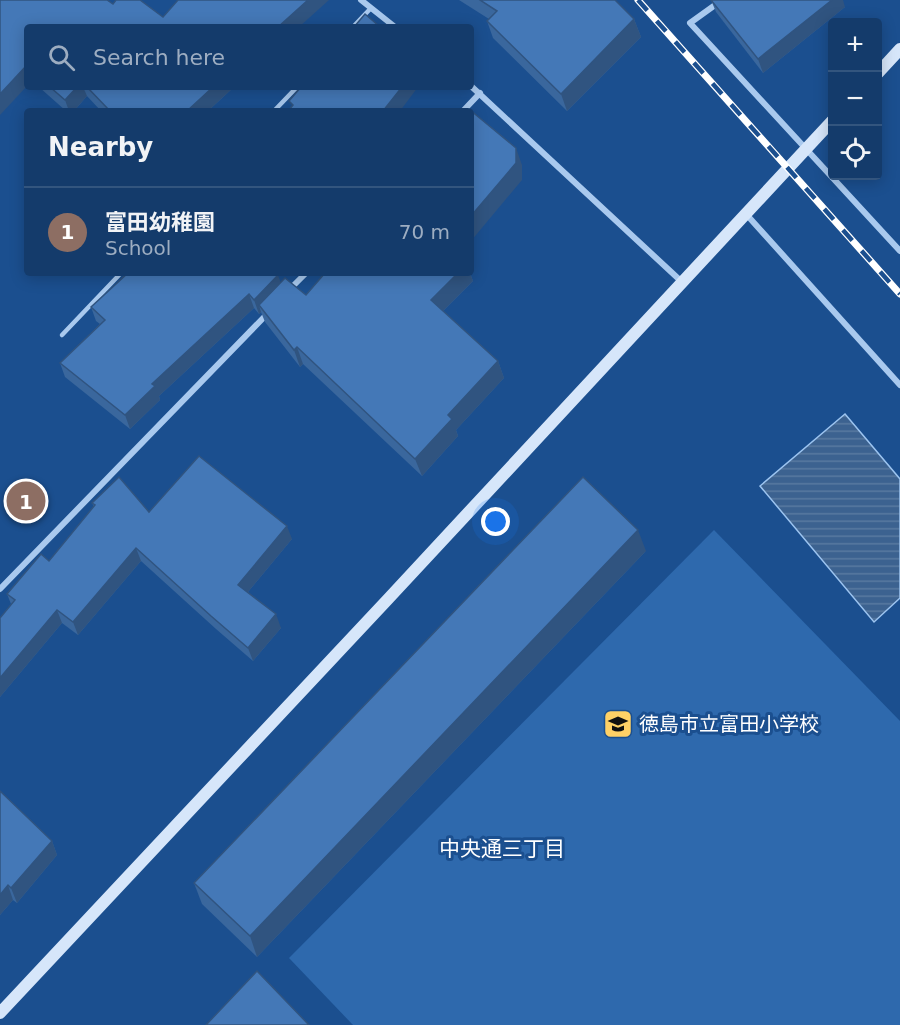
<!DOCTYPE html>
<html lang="en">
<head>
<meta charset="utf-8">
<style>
	body { margin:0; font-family:"DejaVu Sans","Noto Sans JP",sans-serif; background:#214673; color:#f1f3f6 }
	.controls { position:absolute; right:18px; top:18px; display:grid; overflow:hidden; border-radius:6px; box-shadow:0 3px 15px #0003 }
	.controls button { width:54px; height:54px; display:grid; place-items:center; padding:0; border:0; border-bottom:2px solid #33557e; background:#143b6b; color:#f1f3f6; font:30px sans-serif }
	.you { position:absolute; left:496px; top:522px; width:21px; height:21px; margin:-15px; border:4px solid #fff; border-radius:50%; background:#1a73e8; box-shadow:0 0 0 9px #1a73e833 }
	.badge { display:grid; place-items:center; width:39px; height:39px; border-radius:50%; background:#ffd166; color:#fff; font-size:20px; font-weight:700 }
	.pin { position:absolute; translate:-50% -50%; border:3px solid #fff; box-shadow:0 2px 6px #0006 }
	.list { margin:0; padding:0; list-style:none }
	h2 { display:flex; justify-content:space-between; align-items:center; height:78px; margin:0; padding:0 24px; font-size:26px }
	h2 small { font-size:20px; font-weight:400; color:#9dadc1 }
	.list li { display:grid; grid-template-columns:39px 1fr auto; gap:18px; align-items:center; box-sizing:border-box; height:90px; padding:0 24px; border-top:2px solid #33557e }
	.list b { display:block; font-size:22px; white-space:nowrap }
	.list p { margin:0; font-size:20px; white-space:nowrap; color:#9dadc1 }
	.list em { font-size:20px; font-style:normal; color:#9dadc1 }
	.icon { flex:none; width:33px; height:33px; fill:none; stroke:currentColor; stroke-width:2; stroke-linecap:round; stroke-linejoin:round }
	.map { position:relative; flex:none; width:900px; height:1025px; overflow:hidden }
	.search { position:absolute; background:#143b6b; box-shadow:0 3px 15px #0003; left:24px; top:24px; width:450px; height:66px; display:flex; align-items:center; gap:15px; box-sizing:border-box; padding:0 21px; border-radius:6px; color:#9dadc1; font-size:22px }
	.panel { position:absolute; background:#143b6b; box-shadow:0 3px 15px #0003; left:24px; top:108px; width:450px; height:168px; border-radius:6px }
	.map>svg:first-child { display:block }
</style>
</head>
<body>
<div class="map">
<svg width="900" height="1025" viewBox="0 0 900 1025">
	<defs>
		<pattern id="water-rules" width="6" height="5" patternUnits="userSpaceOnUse" patternTransform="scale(1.5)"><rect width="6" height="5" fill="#3c6290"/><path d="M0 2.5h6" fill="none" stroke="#597aa1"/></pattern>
	</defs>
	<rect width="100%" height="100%" fill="#1b4f8f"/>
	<polygon fill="#2e69ad" points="714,530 900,721 900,1025 353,1025 289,958"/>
	<polygon fill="url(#water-rules)" stroke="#9cc4f0" stroke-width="1.5" points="845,414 900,479 900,598 874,622 760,486"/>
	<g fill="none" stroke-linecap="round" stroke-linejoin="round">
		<g stroke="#a9c9ee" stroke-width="4.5">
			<polyline points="353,27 371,8"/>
			<polyline points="274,111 297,87"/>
			<polyline points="62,335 121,273"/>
		</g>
		<g stroke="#a9c9ee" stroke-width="6">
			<polyline points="361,0 395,27"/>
			<polyline points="722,0 690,23 900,251"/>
			<polyline points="471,86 682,282"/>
			<polyline points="463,111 480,93"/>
			<polyline points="746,214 900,385"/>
			<polyline points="288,291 306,273"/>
			<polyline points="0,589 269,312"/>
		</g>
		<g stroke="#d6e6fa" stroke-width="12">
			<polyline points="878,73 900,49"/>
			<polyline points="0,1013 389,598 832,121"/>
		</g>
		<g stroke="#fff" stroke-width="7">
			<polyline id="rail" points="638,0 900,294"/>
		</g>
		<use href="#rail" stroke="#1b4f8f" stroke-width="4.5" stroke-dasharray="14" stroke-linecap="butt"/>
	</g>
	<g fill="#3a679d">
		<polygon points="459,0 615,0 634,19 641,37 567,111 493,38 487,21 489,19"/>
		<polygon points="711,0 845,7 763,73 716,12"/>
		<polygon points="39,87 234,87 208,111 101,111 87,96 74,111 66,111"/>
		<polygon points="325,273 470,273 473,281 443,311 498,361 504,378 456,430 458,436 422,476 303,364 300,367 265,322 261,312 259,314 254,308 159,396 160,400 130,429 65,377 60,363 100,324 96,321 91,307 281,283 306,295"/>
		<polygon points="92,503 149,512 292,539 248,592 281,628 253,661 216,629 141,561 78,635 62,623 0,697 0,618 11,604 7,594 49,561 94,507"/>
		<polygon points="646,551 257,957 202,904 194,883"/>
		<polygon points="0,791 52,841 57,855 17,903 13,900 0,915"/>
	</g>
	<g fill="#305480">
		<polygon points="308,0 329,0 299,27 278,27"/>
		<polygon points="832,0 843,0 845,7 763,73 758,59"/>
		<polygon points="634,19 641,37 567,111 561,94"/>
		<polygon points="26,66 27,86 0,115 0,94"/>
		<polygon points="77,87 83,87 87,96 74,111 69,111 65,100"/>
		<polygon points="213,87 234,87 208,111 187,111"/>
		<polygon points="402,87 418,87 400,111 383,111"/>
		<polygon points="516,148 522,165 522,180 471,241 471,216"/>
		<polygon points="458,273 470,273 473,281 437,317 431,300"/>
		<polygon points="278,275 283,289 259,305 261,312 259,314 254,300"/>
		<polygon points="249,294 254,308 159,396 160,400 130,429 125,415 152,384"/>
		<polygon points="297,347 303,364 300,367 294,350"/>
		<polygon points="498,361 504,378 456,430 458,436 422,476 415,459 448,415"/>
		<polygon points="287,526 292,539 243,598 238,585"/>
		<polygon points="638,530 646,551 257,957 250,936"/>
		<polygon points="136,548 141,561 78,635 73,622"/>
		<polygon points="57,610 62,623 0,697 0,678"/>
		<polygon points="276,614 281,628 253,661 248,648"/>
		<polygon points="52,841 57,855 17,903 11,888"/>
		<polygon points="8,885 13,900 0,915 0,895"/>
	</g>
	<g fill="#4478b7" stroke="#305480" stroke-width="1.5">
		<polygon points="0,0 107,0 113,4 116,0 140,0 163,17 178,0 308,0 278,27 27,27 27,67 26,66 0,94"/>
		<polygon points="480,0 615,0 634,19 561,94 487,21 497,11"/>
		<polygon points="711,0 832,0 758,59"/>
		<polygon points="365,14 380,27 354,27"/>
		<polygon points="50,87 77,87 65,100"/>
		<polygon points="87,87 213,87 187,111 110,111"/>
		<polygon points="301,87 402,87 383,111 288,111 293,105 289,101"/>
		<polygon points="470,110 516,148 516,163 471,216 471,111 468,111"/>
		<polygon points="128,273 276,273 278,275 254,300 249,294 152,384 155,386 125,415 60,363 105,320 91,307"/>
		<polygon points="325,273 458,273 431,300 498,361 448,415 452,419 415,459 297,347 294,350 259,305 285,278 306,295"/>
		<polygon points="199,456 287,526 238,585 276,614 248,648 211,616 136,548 73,622 57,610 0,678 0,618 15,600 7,594 41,554 49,561 95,505 92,503 119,477 149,512"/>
		<polygon points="583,477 638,530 250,936 194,883"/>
		<polygon points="0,791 52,841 11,888 8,885 0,895"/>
		<polygon points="257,971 309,1025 206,1025"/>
	</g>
	<defs>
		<g id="school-square" transform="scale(1.5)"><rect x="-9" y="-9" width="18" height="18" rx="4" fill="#ffd166" stroke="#1b4f8f"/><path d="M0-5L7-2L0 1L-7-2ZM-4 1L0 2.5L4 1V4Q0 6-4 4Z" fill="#111"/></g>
	</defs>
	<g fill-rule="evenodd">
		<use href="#school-square" x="618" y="724"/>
	</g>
	<g text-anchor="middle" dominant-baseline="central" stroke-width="6" stroke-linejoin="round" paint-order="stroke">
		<g font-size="20" fill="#fff" stroke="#1b4f8f" text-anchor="start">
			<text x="639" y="724">徳島市立富田小学校</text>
		</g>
		<g font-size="21" fill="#fff" stroke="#1b4f8f">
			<text x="502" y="849">中央通三丁目</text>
		</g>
	</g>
</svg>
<div class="controls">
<button>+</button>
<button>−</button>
<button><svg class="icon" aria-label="locate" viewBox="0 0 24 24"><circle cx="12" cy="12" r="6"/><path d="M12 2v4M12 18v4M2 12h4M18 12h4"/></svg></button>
</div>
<div class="you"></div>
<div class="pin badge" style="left:26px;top:501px;background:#8d6e63">1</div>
<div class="search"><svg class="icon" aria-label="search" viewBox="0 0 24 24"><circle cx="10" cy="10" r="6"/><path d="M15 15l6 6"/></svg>Search here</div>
<section class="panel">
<h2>Nearby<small></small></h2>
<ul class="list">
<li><span class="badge" style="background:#8d6e63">1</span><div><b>富田幼稚園</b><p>School</p></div><em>70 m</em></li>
</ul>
</section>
</div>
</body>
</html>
